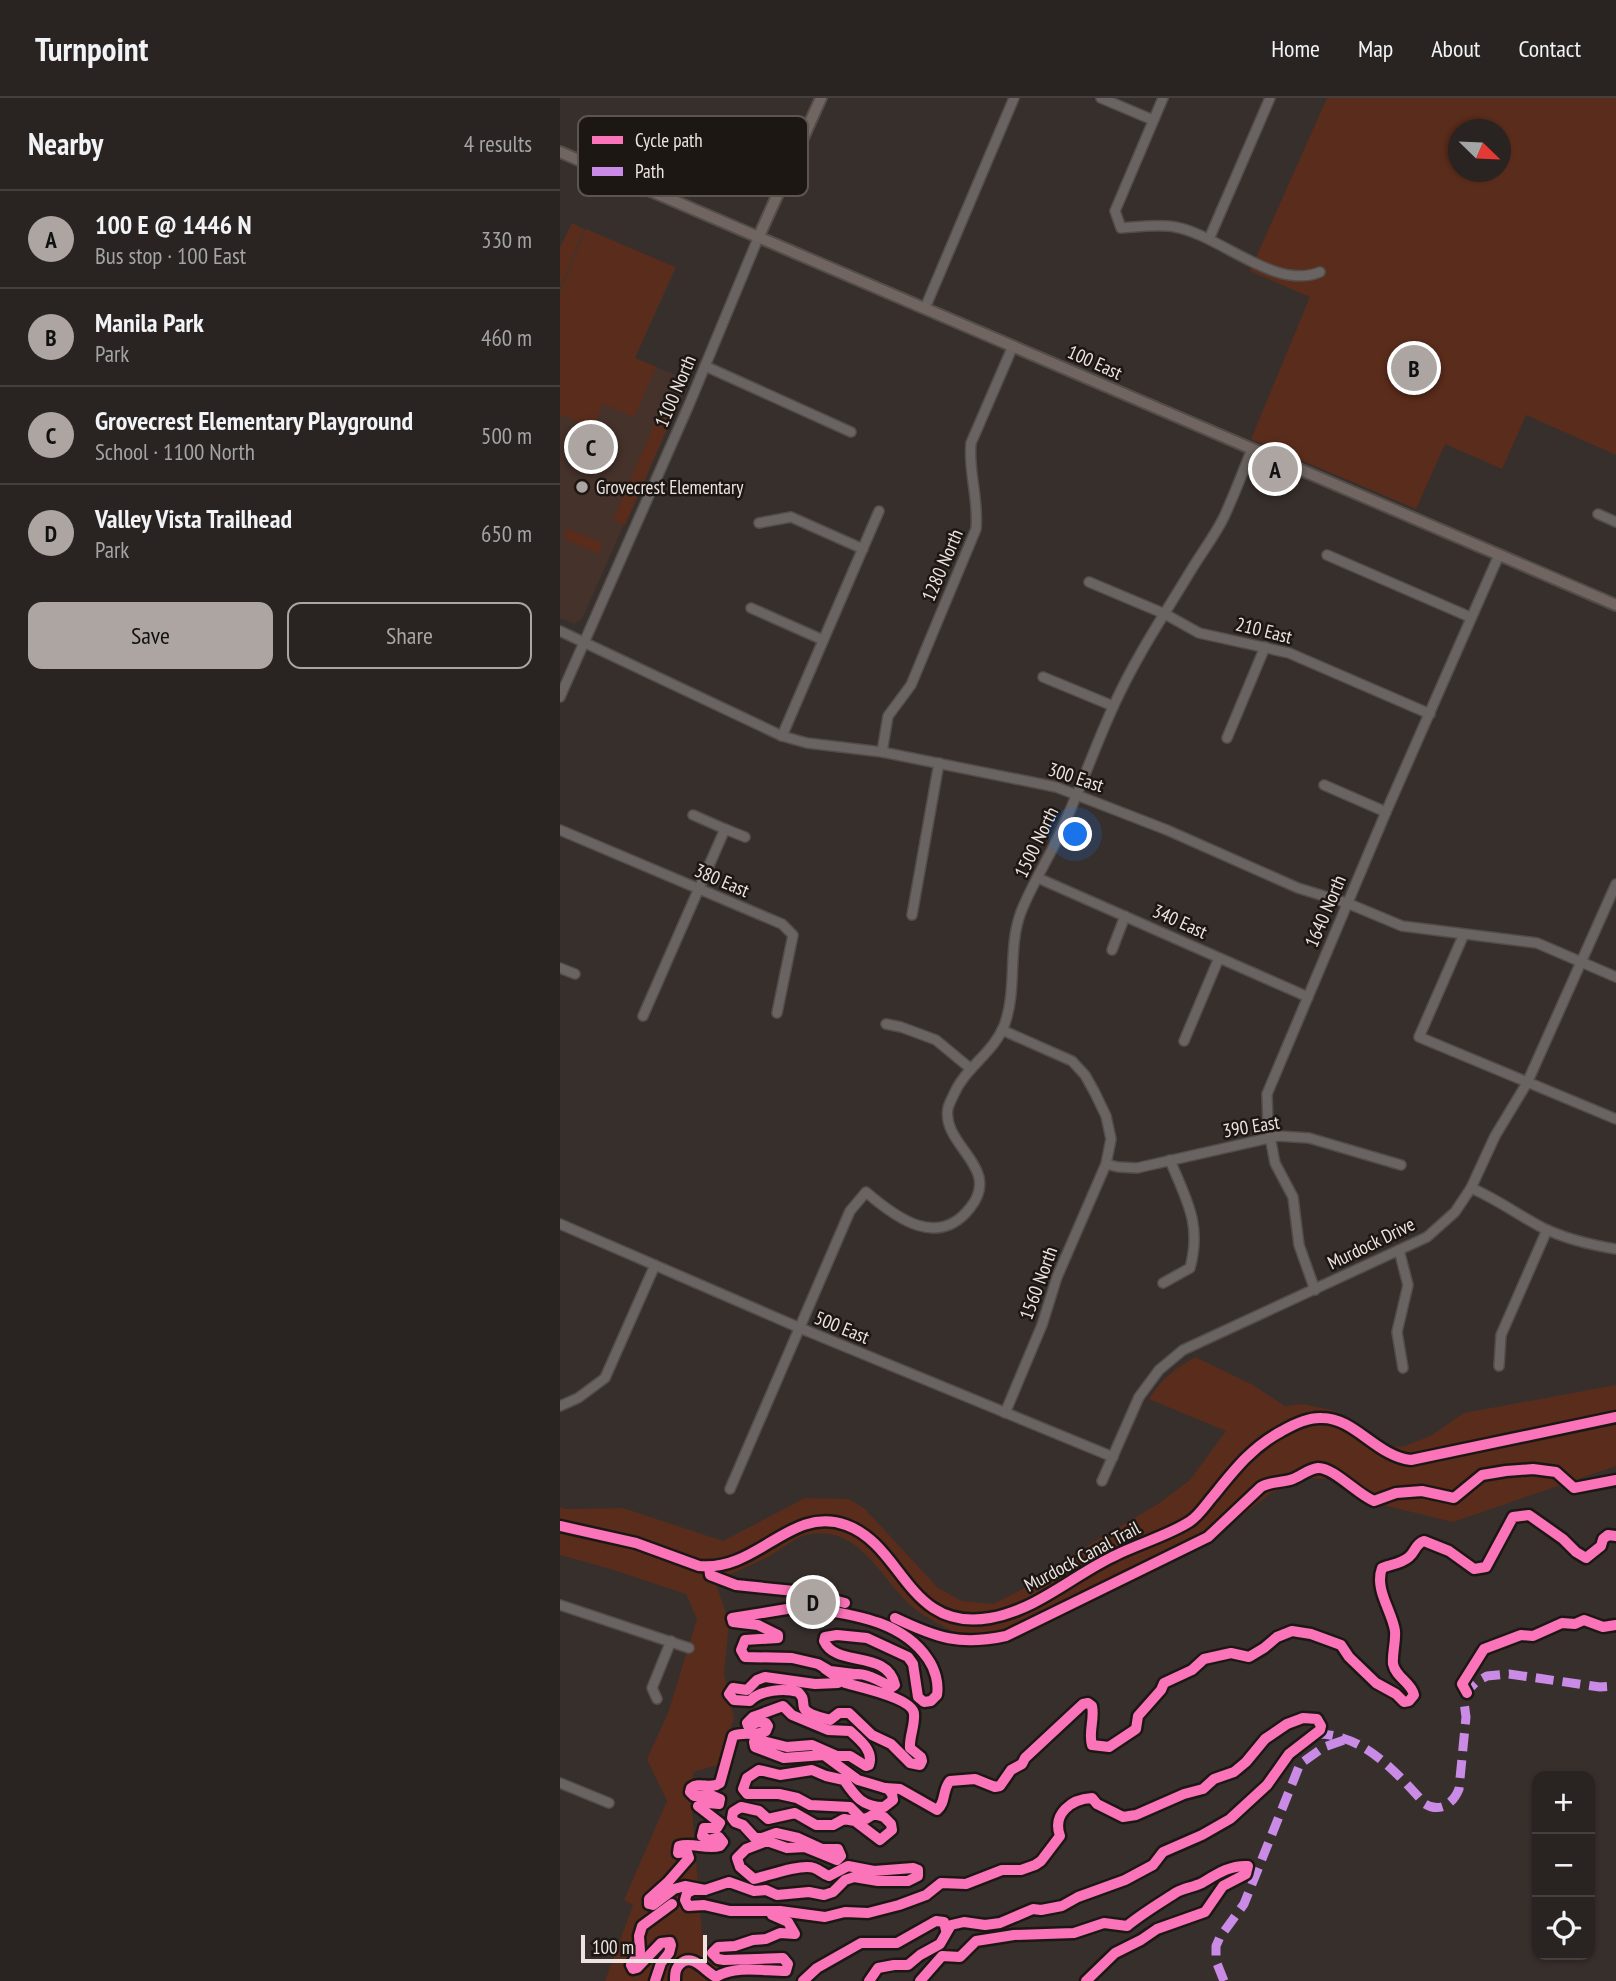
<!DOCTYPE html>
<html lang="en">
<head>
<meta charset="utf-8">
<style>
	body { margin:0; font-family:"PT Sans Narrow",sans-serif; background:#312b2a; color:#f1f3f6 }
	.controls { position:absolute; right:21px; bottom:21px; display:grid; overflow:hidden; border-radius:14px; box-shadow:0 2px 5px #0004 }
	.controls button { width:63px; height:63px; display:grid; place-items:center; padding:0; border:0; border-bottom:2px solid #45403f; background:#292321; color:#f1f3f6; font:35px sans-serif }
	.compass { position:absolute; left:888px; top:21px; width:63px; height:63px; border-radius:50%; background:#292321; box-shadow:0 2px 5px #0004; rotate:113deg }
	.scale { position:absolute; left:21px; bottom:18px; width:126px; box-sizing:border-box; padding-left:7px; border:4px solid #ede4e0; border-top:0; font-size:19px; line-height:24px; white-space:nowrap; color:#ede4e0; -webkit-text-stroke:5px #1d1714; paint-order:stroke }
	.you { position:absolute; left:516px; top:737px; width:24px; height:24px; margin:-18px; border:5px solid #fff; border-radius:50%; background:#1a73e8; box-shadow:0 0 0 10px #1a73e833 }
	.badge { display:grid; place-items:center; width:46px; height:46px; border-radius:50%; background:#ada5a1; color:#111; font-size:23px; font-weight:700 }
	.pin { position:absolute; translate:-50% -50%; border:4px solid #fff; box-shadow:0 2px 7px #0006 }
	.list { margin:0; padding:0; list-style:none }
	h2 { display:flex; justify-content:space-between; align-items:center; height:91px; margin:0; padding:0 28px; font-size:30px }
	h2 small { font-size:23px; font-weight:400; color:#a5a4a5 }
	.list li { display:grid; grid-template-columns:46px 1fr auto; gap:21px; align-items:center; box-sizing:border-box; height:98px; padding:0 28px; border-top:2px solid #45403f }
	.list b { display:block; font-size:26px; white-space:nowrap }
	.list p { margin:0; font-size:23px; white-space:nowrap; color:#a5a4a5 }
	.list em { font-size:23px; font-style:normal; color:#a5a4a5 }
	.actions { display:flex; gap:14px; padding:21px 28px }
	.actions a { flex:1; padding:16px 0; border:2px solid #ada5a1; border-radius:14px; text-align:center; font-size:24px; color:#ada5a1 }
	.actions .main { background:#ada5a1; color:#111 }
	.icon { flex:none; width:38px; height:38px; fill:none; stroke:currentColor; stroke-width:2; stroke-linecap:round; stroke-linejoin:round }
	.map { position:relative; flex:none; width:1056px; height:1883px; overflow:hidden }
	header { display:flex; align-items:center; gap:42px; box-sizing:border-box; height:98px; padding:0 35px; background:#292321; border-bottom:2px solid #45403f }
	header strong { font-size:33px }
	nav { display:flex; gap:38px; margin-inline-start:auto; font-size:24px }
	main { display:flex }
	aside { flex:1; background:#292321 }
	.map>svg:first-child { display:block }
</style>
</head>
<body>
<header>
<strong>Turnpoint</strong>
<nav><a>Home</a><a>Map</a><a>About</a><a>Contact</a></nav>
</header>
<main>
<aside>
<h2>Nearby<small>4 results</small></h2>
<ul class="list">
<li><span class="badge">A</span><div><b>100 E @ 1446 N</b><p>Bus stop · 100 East</p></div><em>330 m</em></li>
<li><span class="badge">B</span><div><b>Manila Park</b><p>Park</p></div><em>460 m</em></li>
<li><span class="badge">C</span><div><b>Grovecrest Elementary Playground</b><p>School · 1100 North</p></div><em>500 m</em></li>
<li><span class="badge">D</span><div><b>Valley Vista Trailhead</b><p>Park</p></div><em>650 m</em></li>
</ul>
<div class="actions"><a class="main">Save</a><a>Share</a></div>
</aside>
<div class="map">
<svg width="1056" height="1883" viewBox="0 0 1056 1883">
	<rect width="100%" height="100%" fill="#372f2c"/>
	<polygon fill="#45322a" points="18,129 116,170 75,260 128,282 22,521 14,526 0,520 0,172"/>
	<g fill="#5a2c1b" fill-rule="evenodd">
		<path d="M767 0H1056V357L966 317 942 371 885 346 856 411 691 341 750 199 690 173ZM898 32H940V74H898Z"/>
		<polygon points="12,125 24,131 0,190 0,149"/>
		<polygon points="26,131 115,169 75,260 96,269 74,319 43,306 33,330 0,316 0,196"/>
		<polygon points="107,308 114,309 115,313 65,427 53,422 100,313"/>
		<polygon points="7,430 42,445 39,456 4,441"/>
		<path d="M635 1259 693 1287 725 1308 743 1306 775 1313 830 1349 845 1348 872 1337 904 1315 1056 1287V1368L893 1424 798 1401 772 1381 748 1380 711 1395 640 1450 501 1518 430 1548C407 1539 383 1530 362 1516 323 1490 305 1427 250 1436 236 1438 221 1452 208 1459 191 1468 172 1475 155 1483L169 1524 164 1576 174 1620 158 1667 133 1674 132 1712 142 1836 165 1883H45L73 1807 64 1802 107 1703 87 1661 108 1615 137 1521 126 1496 47 1470 0 1457V1409L5 1411 63 1410 163 1443 245 1400 288 1401 304 1410 378 1490 402 1503 433 1506 467 1489 520 1452 598 1406 630 1382 666 1333 589 1301C601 1281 615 1271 635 1259Z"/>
		<polygon points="235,1493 271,1501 268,1512 237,1508"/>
	</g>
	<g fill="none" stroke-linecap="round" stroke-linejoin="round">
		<g stroke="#534d4a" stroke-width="12">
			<g id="minor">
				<polyline points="541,0 593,22"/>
				<path d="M603 0 555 113 561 130C578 129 598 126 615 129 660 137 715 193 760 174"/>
				<polyline points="649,141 710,0"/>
				<polyline points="365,210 454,0"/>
				<polyline points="145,268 291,334"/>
				<polyline points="1038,416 1056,424"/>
				<polyline points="199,425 231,419 303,451"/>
				<polyline points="767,457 910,519"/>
				<polyline points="529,484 605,516 639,535 729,555 870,616"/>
				<polyline points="191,510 263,542"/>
				<polyline points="0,533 222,638 247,645 322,654 496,689 607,732 738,790 787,805 842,828 977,845 1056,879"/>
				<polyline points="483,579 553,608"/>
				<polyline points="0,599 128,309 199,138"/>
				<polyline points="222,638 319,413"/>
				<polyline points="667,640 705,549"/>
				<path d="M322 654 328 618 351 587 416 431C419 401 408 374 411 345L453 248"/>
				<polyline points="764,687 826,714"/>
				<polyline points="133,717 165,731"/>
				<polyline points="0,732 222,826 233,837 217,915"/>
				<polyline points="478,780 748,899"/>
				<polyline points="352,817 379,665"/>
				<polyline points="904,836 859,939 1056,1021"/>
				<polyline points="552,852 565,818"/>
				<polyline points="0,870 15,876"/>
				<polyline points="83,918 165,731 185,739"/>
				<polyline points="326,926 341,929 376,942 411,971"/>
				<polyline points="442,932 512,963 525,977 535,995 546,1018 551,1041 546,1066 497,1179 482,1227 445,1315"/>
				<polyline points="624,943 659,860"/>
				<polyline points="546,1066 558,1069 577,1070 718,1038 749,1040 841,1067"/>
				<path d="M911 1090C937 1101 958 1117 983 1130 1006 1141 1031 1147 1056 1151"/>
				<polyline points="0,1126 240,1230 553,1359"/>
				<polyline points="839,1152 848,1187 837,1234 843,1270"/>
				<path d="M603 1185 630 1170C642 1125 626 1102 610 1062"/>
				<polyline points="755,1192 739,1147 733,1099 715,1065 708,1028 707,996 826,714 939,457"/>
				<polyline points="939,1268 941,1237 987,1132"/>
				<polyline points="0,1308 18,1300 45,1280 95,1167"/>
				<polyline points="542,1383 579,1299 599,1272 623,1252 867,1139 895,1114 911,1090 935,1038 967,985 1056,786"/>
				<path d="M170 1391 290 1113 306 1094C336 1120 378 1151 410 1110 443 1069 381 1048 388 1010 389 1006 392 1000 394 996 405 970 433 955 444 928 458 891 447 851 461 814 472 786 489 760 501 733 520 692 535 648 554 607 576 558 606 514 633 469 643 453 655 437 664 419 674 397 683 374 692 351"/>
				<polyline points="0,1507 129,1550"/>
				<polyline points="97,1601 92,1590 111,1543"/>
				<polyline points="0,1685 49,1705"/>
			</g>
		</g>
		<g stroke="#534d4a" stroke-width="14">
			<g id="major">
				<polyline points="0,54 1056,507"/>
				<polyline points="199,138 261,0"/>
			</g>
		</g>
		<use href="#minor" stroke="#696361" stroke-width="9"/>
		<use href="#major" stroke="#716562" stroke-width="10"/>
		<g stroke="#ca8be6" stroke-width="9" stroke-dasharray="18 9" stroke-linecap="butt">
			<path d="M755 1636C803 1635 836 1674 865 1706 880 1715 893 1706 899 1691L906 1619 904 1604 908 1592 916 1584 927 1578 949 1576 1040 1589 1056 1588"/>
			<polyline points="664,1883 656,1863 656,1848 660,1839 684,1806 740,1666 764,1649 787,1641"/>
		</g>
		<g stroke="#1d1714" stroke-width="15">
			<g id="cycleway">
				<path d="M0 1428 76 1445 139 1468C198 1474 230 1407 286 1427 344 1448 347 1534 430 1520 476 1512 511 1479 552 1459 575 1447 609 1437 629 1424 639 1418 646 1406 654 1397 675 1371 692 1349 722 1333 734 1326 748 1319 762 1320 795 1320 816 1358 851 1362L1056 1319"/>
				<polyline points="149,1469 150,1477 176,1487 244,1494 285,1505"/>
				<path d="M335 1520C377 1540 400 1548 446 1538L648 1439 701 1389C711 1383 722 1385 733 1381 741 1378 748 1371 758 1370 773 1369 798 1397 814 1403L836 1395 862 1393 894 1400 922 1377 946 1373 973 1371 996 1374 1014 1390 1056 1382"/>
				<path d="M265 1571 278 1580V1585L255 1586 205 1579 197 1582 187 1592 173 1590 169 1596 174 1602 190 1603C200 1592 224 1590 238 1594 245 1601 242 1602 244 1610 247 1617 264 1620 270 1622L279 1615H289L312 1637 331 1646 350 1665 360 1667 362 1663 361 1659 350 1650C349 1639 355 1628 354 1616 353 1600 299 1589 285 1585L282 1581C300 1569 316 1582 332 1589L335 1587C327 1551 276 1570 264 1543L265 1539 277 1537 307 1540 348 1559 353 1566 358 1599 364 1604 371 1603 377 1597C379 1585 375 1571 368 1561 339 1518 281 1516 235 1507L233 1510 172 1520 173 1524 198 1527 218 1537V1540L185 1542 181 1552 185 1559 232 1560 258 1566 270 1573 294 1576"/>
				<polyline points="907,1595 902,1586 924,1551 961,1537 973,1538 1002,1525 1015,1526 1024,1522 1043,1529 1056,1527"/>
				<path d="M223 1608 232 1617 268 1632 290 1633C300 1642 314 1653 309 1667L306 1668 290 1658H277L252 1647 227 1649 198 1642 194 1644 195 1649 224 1660 264 1657 298 1682 328 1691 332 1696 333 1702 324 1709C302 1709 295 1698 284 1682L266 1678 252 1672 220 1677 199 1672 187 1680 183 1691 187 1696H219L237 1700 250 1707 290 1709 301 1720 306 1721 314 1716 324 1719 331 1726 332 1732 320 1742 295 1723 284 1721 273 1727H256L235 1715 208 1721 199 1713 181 1709 173 1714 172 1720 175 1724 183 1727 195 1740H202L216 1735 238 1740 262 1751H278L281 1758 277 1762 245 1749 227 1750 207 1743 186 1751 177 1760 180 1769 194 1781C207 1778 242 1765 254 1770 260 1772 263 1776 269 1778L288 1768 314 1773 353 1770 358 1772V1778L348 1783H318L294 1779 285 1782 273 1794 264 1797 249 1794 217 1797 206 1792 194 1793 169 1784 145 1792 125 1788 114 1791 93 1807 89 1806V1801L108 1784 129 1760 127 1754 118 1755 119 1748C132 1744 147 1752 160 1748L163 1744 159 1739 149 1742 142 1738 144 1730H157L160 1725 138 1708 148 1705 159 1706 160 1701 151 1697 134 1698 130 1694 131 1690C139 1683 151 1692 160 1685L173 1638C183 1633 195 1639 206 1633L208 1628 206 1625 198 1624 188 1628 187 1625 193 1619Z"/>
				<path d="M325 1690 340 1691 377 1712C386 1705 382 1692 390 1683L415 1681 435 1689 440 1688 451 1672 462 1666 465 1660 523 1606 528 1605 532 1608C535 1621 528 1634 532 1647L549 1649 576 1631 578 1618 601 1592 604 1585 632 1572 644 1561 671 1555 689 1559 704 1550 717 1539 732 1533 751 1536 781 1547 789 1559 816 1585 836 1596 844 1604 849 1603 854 1597C851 1584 836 1580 833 1566 832 1555 836 1544 835 1533 832 1513 814 1491 822 1470 831 1466 841 1466 849 1459 856 1453 855 1446 864 1443L889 1453 914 1471 926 1469 953 1419 969 1417 1003 1441 1016 1454 1026 1460 1041 1448 1043 1441 1048 1437 1056 1438"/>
				<path d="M145 1792H133L127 1795 125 1802 128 1808 144 1807 170 1813H220L265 1819 285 1814 308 1815 339 1807 366 1797 381 1785 406 1786 442 1772H461L475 1767 481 1763 500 1738C492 1716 511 1701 532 1700L537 1706 563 1719 576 1717 624 1696 643 1691 654 1681 674 1674 686 1664 705 1641 727 1626 743 1620 757 1621 761 1628 760 1632 729 1656 707 1687 670 1721 642 1737 603 1754 593 1767 565 1782 518 1799 502 1808 481 1812 473 1811 440 1825 425 1827 404 1824 391 1827 380 1846 360 1857 348 1867H334L318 1870 309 1883"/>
				<polyline points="95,1883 101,1865 109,1855 111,1847 110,1844 101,1845 77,1870 73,1871 71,1867 80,1853 79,1838 82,1828 112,1806"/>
				<path d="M115 1883C115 1876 115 1871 120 1866 133 1854 145 1874 156 1879 177 1867 202 1873 226 1873L228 1866 223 1860 164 1862 158 1861 152 1855 158 1849 175 1848 193 1842 206 1841 220 1835 235 1836 228 1824 212 1817"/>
				<polyline points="243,1883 257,1870 301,1845 337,1845 376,1823 384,1824 386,1832"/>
				<path d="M360 1883 382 1858 400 1859 416 1843 454 1837 514 1835 544 1825 567 1828C583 1815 600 1805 617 1794 624 1790 634 1789 642 1785 657 1776 670 1767 688 1768L686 1776 663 1788 645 1814 597 1831 581 1842 555 1855 526 1883"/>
			</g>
		</g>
		<use href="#cycleway" stroke="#fb73b8" stroke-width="10"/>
	</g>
	<circle fill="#ada5a1" stroke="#1d1714" stroke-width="2.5" cx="22" cy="389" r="7"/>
	<g text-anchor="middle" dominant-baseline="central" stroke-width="5" stroke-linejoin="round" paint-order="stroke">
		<g font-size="19" fill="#ede4e0" stroke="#1d1714">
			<text transform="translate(535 264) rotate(24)">100 East</text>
			<text transform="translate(115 293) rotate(-67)">1100 North</text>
			<text transform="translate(382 467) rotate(-67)">1280 North</text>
			<text transform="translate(704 532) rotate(14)">210 East</text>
			<text transform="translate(516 679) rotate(18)">300 East</text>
			<text transform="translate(476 744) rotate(-64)">1500 North</text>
			<text transform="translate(162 782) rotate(23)">380 East</text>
			<text transform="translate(765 813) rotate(-67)">1640 North</text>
			<text transform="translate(620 823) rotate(24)">340 East</text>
			<text transform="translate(691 1028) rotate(-9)">390 East</text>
			<text transform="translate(811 1145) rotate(-26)">Murdock Drive</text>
			<text transform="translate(478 1185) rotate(-70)">1560 North</text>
			<text transform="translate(282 1229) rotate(22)">500 East</text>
			<text transform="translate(522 1458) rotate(-28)">Murdock Canal Trail</text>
		</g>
		<g font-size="19" fill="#ede4e0" stroke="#1d1714" text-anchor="start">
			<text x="36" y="389">Grovecrest Elementary</text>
		</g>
	</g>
	<rect x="18" y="18" width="230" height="80" rx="10" fill="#1d1714" stroke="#5b5451" stroke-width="2"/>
	<rect x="32" y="38" width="31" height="8" fill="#fb73b8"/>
	<rect x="32" y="69" width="31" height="9" fill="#ca8be6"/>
	<g font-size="19" fill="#ede4e0">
		<text x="75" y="49">Cycle path</text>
		<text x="75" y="80">Path</text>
	</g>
</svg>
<div class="controls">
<button>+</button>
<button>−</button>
<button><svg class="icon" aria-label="locate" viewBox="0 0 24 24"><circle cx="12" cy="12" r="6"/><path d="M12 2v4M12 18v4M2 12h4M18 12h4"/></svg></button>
</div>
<svg class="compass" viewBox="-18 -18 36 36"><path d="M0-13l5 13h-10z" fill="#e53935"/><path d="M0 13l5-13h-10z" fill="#a5a4a5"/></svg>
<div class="scale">100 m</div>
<div class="you"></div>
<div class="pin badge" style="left:715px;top:371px">A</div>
<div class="pin badge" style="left:854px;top:270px">B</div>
<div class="pin badge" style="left:31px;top:349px">C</div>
<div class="pin badge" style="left:253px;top:1504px">D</div>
</div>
</main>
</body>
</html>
